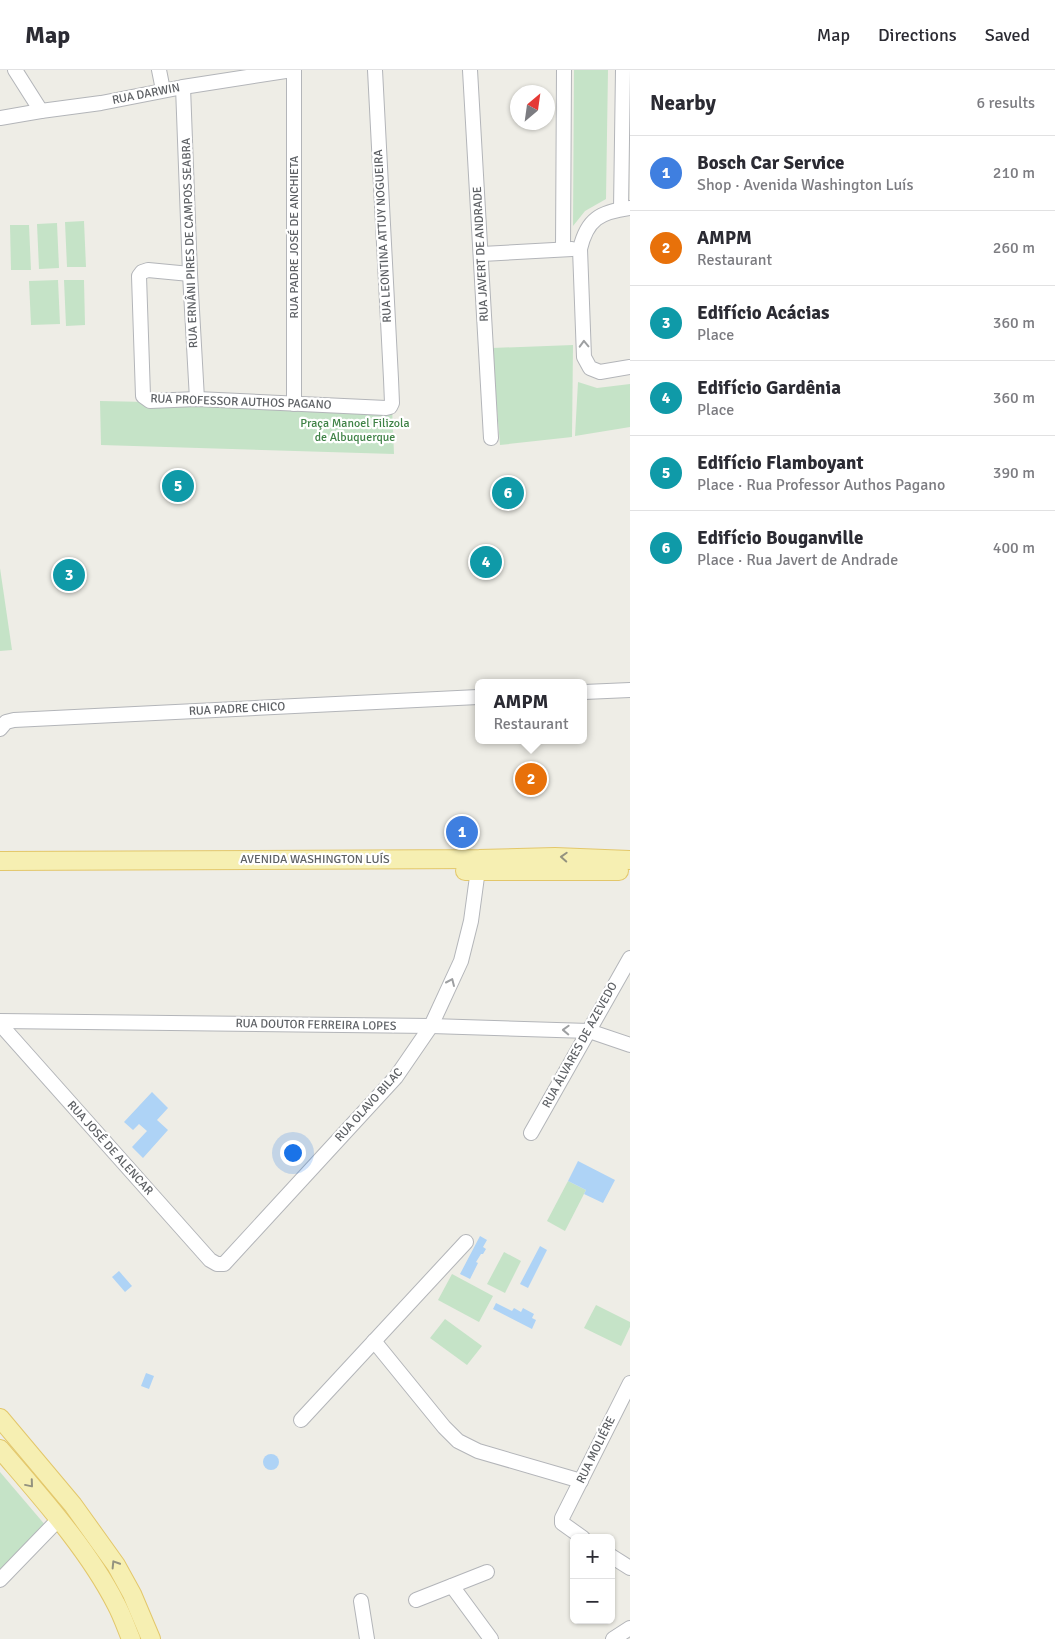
<!DOCTYPE html>
<html lang="en">
<head>
<meta charset="utf-8">
<style>
	body { margin:0; font-family:Signika,sans-serif; background:#f7f7f7; color:#2b2b33 }
	.controls { position:absolute; right:15px; bottom:15px; display:grid; overflow:hidden; border-radius:8px; box-shadow:0 1px 4px #0004 }
	.controls button { width:45px; height:45px; display:grid; place-items:center; padding:0; border:0; border-bottom:1px solid #e1e1e2; background:#fff; color:#2b2b33; font:25px sans-serif }
	.compass { position:absolute; left:510px; top:15px; width:45px; height:45px; border-radius:50%; background:#fff; box-shadow:0 1px 4px #0004; rotate:29deg }
	.you { position:absolute; left:292px; top:1082px; width:18px; height:18px; margin:-12px; border:4px solid #fff; border-radius:50%; background:#1a73e8; box-shadow:0 0 0 8px #1a73e833 }
	.badge { display:grid; place-items:center; width:32px; height:32px; border-radius:50%; background:#111827; color:#fff; font-size:16px; font-weight:700 }
	.pin { position:absolute; translate:-50% -50%; border:2px solid #fff; box-shadow:0 1px 5px #0006 }
	.popup { position:absolute; left:475px; top:609px; width:112px; height:65px; box-sizing:border-box; display:grid; place-content:center; border-radius:8px; background:#fff; filter:drop-shadow(0 1px 4px #0005); font-size:16px; white-space:nowrap; color:#7c7c81 }
	.popup b { font-size:19px; color:#2b2b33 }
	.popup::after { content:''; position:absolute; left:50%; top:100%; margin-left:-10px; border:10px solid transparent; border-top-color:#fff }
	.list { margin:0; padding:0; list-style:none }
	h2 { display:flex; justify-content:space-between; align-items:center; height:65px; margin:0; padding:0 20px; font-size:21px }
	h2 small { font-size:16px; font-weight:400; color:#7c7c81 }
	.list li { display:grid; grid-template-columns:32px 1fr auto; gap:15px; align-items:center; box-sizing:border-box; height:75px; padding:0 20px; border-top:1px solid #e1e1e2 }
	.list b { display:block; font-size:19px; white-space:nowrap }
	.list p { margin:0; font-size:16px; white-space:nowrap; color:#7c7c81 }
	.list em { font-size:16px; font-style:normal; color:#7c7c81 }
	.map { position:relative; flex:none; width:630px; height:1569px; overflow:hidden }
	header { display:flex; align-items:center; gap:30px; box-sizing:border-box; height:70px; padding:0 25px; background:#fff; border-bottom:1px solid #e1e1e2 }
	header strong { font-size:24px }
	nav { display:flex; gap:28px; margin-inline-start:auto; font-size:18px }
	main { display:flex }
	aside { flex:1; background:#fff }
	.map>svg:first-child { display:block }
</style>
</head>
<body>
<header>
<strong>Map</strong>
<nav><a>Map</a><a>Directions</a><a>Saved</a></nav>
</header>
<main>
<div class="map">
<svg width="630" height="1569" viewBox="0 0 630 1569">
	<rect width="100%" height="100%" fill="#eeede6"/>
	<g fill="#c5e3c7">
		<polygon points="574,0 608,0 606,129 585,141 573,156"/>
		<polygon points="84,151 86,197 67,197 65,152"/>
		<polygon points="57,153 59,198 39,199 37,154"/>
		<polygon points="10,155 29,155 31,200 11,200"/>
		<polygon points="58,210 60,254 31,255 29,211"/>
		<polygon points="64,210 84,210 85,255 66,256"/>
		<polygon points="573,275 572,367 500,375 492,278"/>
		<polygon points="578,312 597,318 630,314 630,357 575,366"/>
		<polygon points="100,331 392,337 394,384 101,375"/>
		<polygon points="0,498 12,580 0,581"/>
		<polygon points="568,1111 586,1120 565,1161 547,1151"/>
		<polygon points="504,1182 521,1191 505,1223 487,1214"/>
		<polygon points="452,1204 493,1226 479,1252 438,1230"/>
		<polygon points="596,1235 630,1252 630,1257 621,1276 584,1258"/>
		<polygon points="445,1249 482,1276 467,1295 430,1268"/>
		<polygon points="0,1402 46,1456 0,1503"/>
	</g>
	<g fill="#aed3f6">
		<polygon points="152,1022 168,1038 157,1050 168,1060 143,1088 132,1077 147,1061 139,1054 133,1060 124,1052"/>
		<polygon points="578,1091 615,1110 603,1133 584,1124 586,1120 568,1111"/>
		<polygon points="480,1166 487,1170 483,1177 486,1179 483,1184 481,1184 476,1192 478,1193 470,1209 460,1204"/>
		<polygon points="540,1176 547,1180 528,1218 520,1214"/>
		<polygon points="119,1201 132,1216 125,1222 112,1207"/>
		<polygon points="496,1233 512,1241 514,1238 521,1242 523,1238 534,1244 532,1248 536,1250 532,1259 493,1239"/>
		<polygon points="146,1303 154,1306 149,1319 141,1316"/>
		<circle cx="271" cy="1392" r="8"/>
	</g>
	<g fill="none" stroke-linecap="round" stroke-linejoin="round">
		<g stroke="#b3b5b9" stroke-width="16">
			<g id="minor">
				<polyline points="15,0 41,41"/>
				<polyline points="159,0 163,20"/>
				<polyline points="470,0 491,368"/>
				<polyline points="183,17 190,204 197,329"/>
				<polyline points="0,48 41,41 101,33 183,17 292,0"/>
				<path d="M630 138C600 142 587 149 580 179L584 287 590 298 600 302 630 297"/>
				<polyline points="621,139 623,0"/>
				<polyline points="563,179 564,0"/>
				<polyline points="482,184 572,179"/>
				<polyline points="190,204 148,200 142,202 139,206 143,326 150,331 197,329 386,338 390,337 392,333 391,309 375,0"/>
				<polyline points="294,334 294,0"/>
				<polyline points="584,622 630,620"/>
				<polyline points="0,659 6,652 14,650 478,627"/>
				<polyline points="0,951 431,956 589,961 630,975"/>
				<polyline points="0,954 210,1190 217,1194 224,1194 396,1007 431,956 461,891 471,851 479,792"/>
				<polyline points="531,1063 630,888"/>
				<polyline points="374,1271 444,1357 458,1371 478,1381 581,1411"/>
				<polyline points="301,1350 466,1172"/>
				<polyline points="583,1468 562,1453 562,1448 630,1313"/>
				<polyline points="611,1486 630,1498"/>
				<polyline points="0,1510 59,1449"/>
				<polyline points="452,1516 491,1569"/>
				<polyline points="416,1530 487,1502"/>
				<polyline points="361,1531 367,1569"/>
				<polyline points="613,1569 630,1558"/>
			</g>
		</g>
		<g stroke="#e3c76a" stroke-width="20">
			<g id="major">
				<polyline points="0,791 479,789 555,787 630,790"/>
				<polyline points="465,801 619,801"/>
				<polyline points="0,1348 73,1435 116,1495 132,1524 151,1569"/>
				<path d="M0 1379C40 1426 88 1479 116 1534 122 1545 126 1557 131 1569"/>
			</g>
		</g>
		<use href="#minor" stroke="#fff" stroke-width="14"/>
		<use href="#major" stroke="#f6efb2" stroke-width="18"/>
	</g>
	<defs><path id="oneway-chevron" d="M-2-3.5L2.5 0L-2 3.5" fill="none" stroke-width="1.6" stroke-linecap="round" stroke-linejoin="round" transform="scale(1.25)"/></defs>
	<g stroke="#9ea0a2">
		<use href="#oneway-chevron" transform="translate(584 274) rotate(-92)"/>
		<use href="#oneway-chevron" transform="translate(451 912) rotate(-66)"/>
		<use href="#oneway-chevron" transform="translate(566 960) rotate(-178)"/>
	</g>
	<g stroke="#93927f">
		<use href="#oneway-chevron" transform="translate(564 787) rotate(-177)"/>
		<use href="#oneway-chevron" transform="translate(30 1414) rotate(50)"/>
		<use href="#oneway-chevron" transform="translate(115 1494) rotate(-122)"/>
	</g>
	<g text-anchor="middle" dominant-baseline="central" stroke-width="4.5" stroke-linejoin="round" paint-order="stroke">
		<g font-size="12" fill="#5d6064" stroke="#fff">
			<text transform="translate(146 24) rotate(-11)">RUA DARWIN</text>
			<text transform="translate(383 166) rotate(-93)">RUA LEONTINA ATTUY NOGUEIRA</text>
			<text transform="translate(294 167) rotate(-90)">RUA PADRE JOSÉ DE ANCHIETA</text>
			<text transform="translate(190 173) rotate(-92)">RUA ERNÂNI PIRES DE CAMPOS SEABRA</text>
			<text transform="translate(481 184) rotate(-93)">RUA JAVERT DE ANDRADE</text>
			<text transform="translate(241 332) rotate(2)">RUA PROFESSOR AUTHOS PAGANO</text>
			<text transform="translate(237 639) rotate(-3)">RUA PADRE CHICO</text>
			<text x="315" y="789">AVENIDA WASHINGTON LUÍS</text>
			<text transform="translate(316 955) rotate(1)">RUA DOUTOR FERREIRA LOPES</text>
			<text transform="translate(580 975) rotate(-61)">RUA ÁLVARES DE AZEVEDO</text>
			<text transform="translate(369 1035) rotate(-48)">RUA OLAVO BILAC</text>
			<text transform="translate(110 1078) rotate(48)">RUA JOSÉ DE ALENCAR</text>
			<text transform="translate(596 1380) rotate(-64)">RUA MOLIÉRE</text>
		</g>
		<g font-size="12" fill="#3f8246" stroke="#fff">
			<text x="355" y="353">Praça Manoel Filizola<tspan x="355" dy="14">de Albuquerque</tspan></text>
		</g>
	</g>
</svg>
<div class="controls">
<button>+</button>
<button>−</button>
</div>
<svg class="compass" viewBox="-18 -18 36 36"><path d="M0-13l5 13h-10z" fill="#e53935"/><path d="M0 13l5-13h-10z" fill="#7c7c81"/></svg>
<div class="you"></div>
<div class="pin badge" style="left:462px;top:762px;background:#3f7fe0">1</div>
<div class="pin badge" style="left:531px;top:709px;background:#e8710a">2</div>
<div class="popup"><b>AMPM</b>Restaurant</div>
<div class="pin badge" style="left:69px;top:505px;background:#0f9aa8">3</div>
<div class="pin badge" style="left:486px;top:492px;background:#0f9aa8">4</div>
<div class="pin badge" style="left:178px;top:416px;background:#0f9aa8">5</div>
<div class="pin badge" style="left:508px;top:423px;background:#0f9aa8">6</div>
</div>
<aside>
<h2>Nearby<small>6 results</small></h2>
<ul class="list">
<li><span class="badge" style="background:#3f7fe0">1</span><div><b>Bosch Car Service</b><p>Shop · Avenida Washington Luís</p></div><em>210 m</em></li>
<li><span class="badge" style="background:#e8710a">2</span><div><b>AMPM</b><p>Restaurant</p></div><em>260 m</em></li>
<li><span class="badge" style="background:#0f9aa8">3</span><div><b>Edifício Acácias</b><p>Place</p></div><em>360 m</em></li>
<li><span class="badge" style="background:#0f9aa8">4</span><div><b>Edifício Gardênia</b><p>Place</p></div><em>360 m</em></li>
<li><span class="badge" style="background:#0f9aa8">5</span><div><b>Edifício Flamboyant</b><p>Place · Rua Professor Authos Pagano</p></div><em>390 m</em></li>
<li><span class="badge" style="background:#0f9aa8">6</span><div><b>Edifício Bouganville</b><p>Place · Rua Javert de Andrade</p></div><em>400 m</em></li>
</ul>
</aside>
</main>
</body>
</html>
